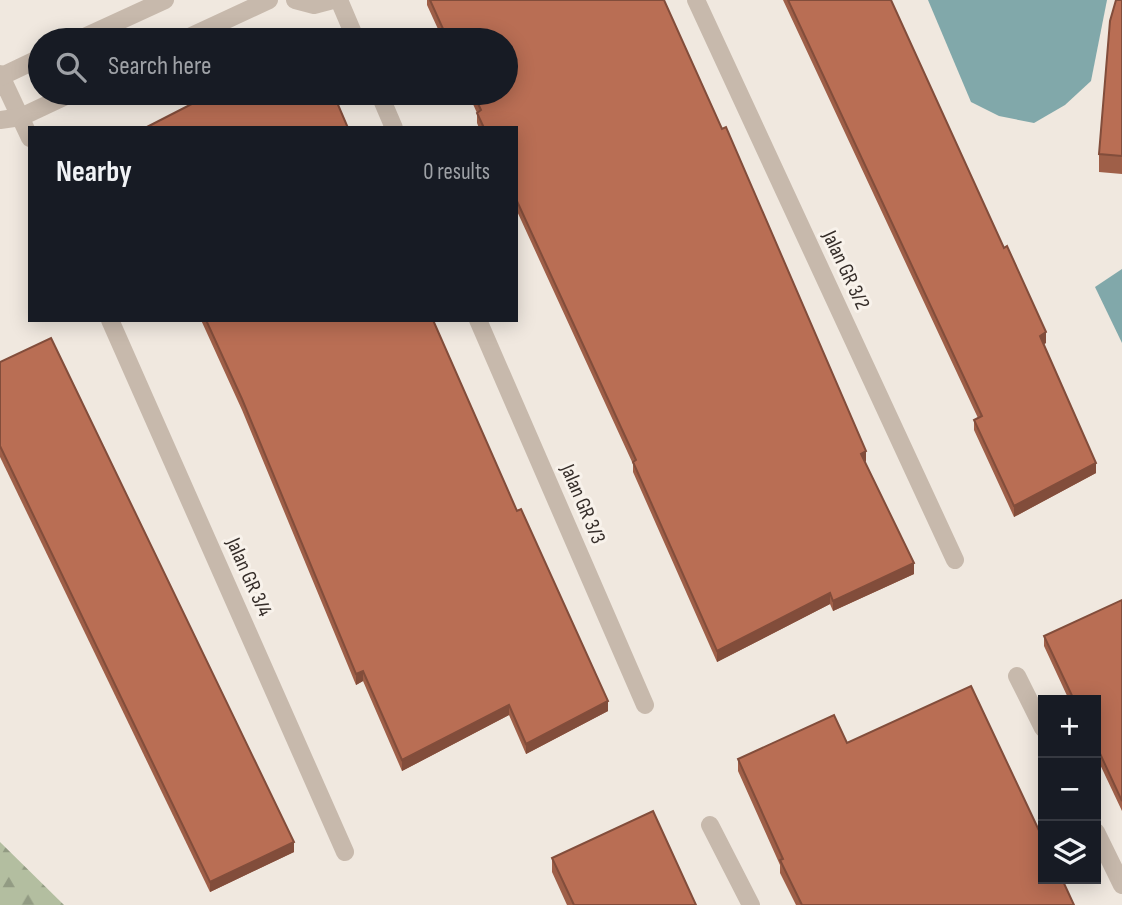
<!DOCTYPE html>
<html lang="en">
<head>
<meta charset="utf-8">
<style>
	body { margin:0; font-family:"Sofia Sans Condensed",sans-serif; background:#20242c; color:#f1f3f6 }
	.controls { position:absolute; right:21px; bottom:21px; display:grid; overflow:hidden; border-radius:0px; box-shadow:0 4px 18px #0003 }
	.controls button { width:63px; height:63px; display:grid; place-items:center; padding:0; border:0; border-bottom:2px solid #363941; background:#171b24; color:#f1f3f6; font:35px sans-serif }
	.list { margin:0; padding:0; list-style:none }
	h2 { display:flex; justify-content:space-between; align-items:center; height:91px; margin:0; padding:0 28px; font-size:30px }
	h2 small { font-size:23px; font-weight:400; color:#9ea1a6 }
	.icon { flex:none; width:38px; height:38px; fill:none; stroke:currentColor; stroke-width:2; stroke-linecap:round; stroke-linejoin:round }
	.map { position:relative; flex:none; width:1122px; height:905px; overflow:hidden }
	.search { position:absolute; background:#171b24; box-shadow:0 4px 18px #0003; left:28px; top:28px; width:490px; height:77px; display:flex; align-items:center; gap:18px; box-sizing:border-box; padding:0 24px; border-radius:38px; color:#9ea1a6; font-size:26px }
	.panel { position:absolute; background:#171b24; box-shadow:0 4px 18px #0003; left:28px; top:126px; width:490px; height:196px; border-radius:0px }
	.map>svg:first-child { display:block }
</style>
</head>
<body>
<div class="map">
<svg width="1122" height="905" viewBox="0 0 1122 905">
	<defs>
		<pattern id="forest-firs" width="22" height="20" patternUnits="userSpaceOnUse" patternTransform="scale(1.75)"><rect width="22" height="20" fill="#b3bea0"/><path d="M5 1l3.5 6h-7zM16 11l3.5 6h-7z" fill="#929b83"/></pattern>
	</defs>
	<rect width="100%" height="100%" fill="#f0e8df"/>
	<polygon fill="url(#forest-firs)" points="0,842 64,905 0,905"/>
	<g fill="#81a8aa">
		<polygon points="928,0 1107,0 1091,81 1065,105 1034,123 999,116 971,102"/>
		<polygon points="1122,269 1122,343 1095,287"/>
	</g>
	<g fill="none" stroke-linecap="round" stroke-linejoin="round">
		<g stroke="#c7b9ac" stroke-width="18">
			<polyline points="295,0 314,5 333,0"/>
			<polyline points="339,0 356,40"/>
			<polyline points="696,0 955,560"/>
			<polyline points="78,40 165,0"/>
			<polyline points="183,40 269,0"/>
			<polyline points="0,74 30,138"/>
			<polyline points="0,77 40,58"/>
			<polyline points="379,93 394,128"/>
			<polyline points="0,120 21,117 72,93"/>
			<polyline points="110,320 345,852"/>
			<polyline points="478,320 645,705"/>
			<polyline points="1017,676 1043,728"/>
			<polyline points="710,825 751,905"/>
			<polyline points="1096,832 1122,885"/>
		</g>
	</g>
	<g fill="#9f5f48">
		<polygon points="427,0 664,0 866,461 865,462 914,574 833,611 830,604 717,662 633,472 633,464 516,209 516,128 479,128 477,123 477,113 468,93 506,93 506,40 443,40 427,5"/>
		<polygon points="783,0 891,0 1046,343 1044,344 1096,473 1014,517 974,430 974,420 978,418"/>
		<polygon points="1122,0 1122,174 1099,172 1099,154"/>
		<polygon points="201,320 433,320 517,511 608,711 526,754 509,715 402,771 363,681 356,685 242,410"/>
		<polygon points="0,362 294,852 210,892 0,457"/>
		<polygon points="1122,600 1122,811 1096,756 1096,700 1069,700 1044,646 1044,636"/>
		<polygon points="847,743 1074,905 796,905 780,873 780,865 738,771 738,759"/>
		<polygon points="552,858 696,905 567,905 552,872"/>
	</g>
	<g fill="#824d3b">
		<polygon points="1046,332 1046,343 1040,346 1040,336"/>
		<polygon points="866,451 866,461 861,464 861,454"/>
		<polygon points="1096,463 1096,473 1014,517 1014,506"/>
		<polygon points="914,563 914,574 833,611 833,601"/>
		<polygon points="830,593 830,604 717,662 717,651"/>
		<polygon points="363,671 363,681 356,685 356,674"/>
		<polygon points="608,701 608,711 526,754 526,744"/>
		<polygon points="509,705 509,715 402,771 402,760"/>
		<polygon points="294,842 294,852 210,892 210,882"/>
	</g>
	<g fill="#b96e54" stroke="#824d3b" stroke-width="2">
		<polygon points="430,0 664,0 722,129 726,127 866,451 861,454 914,563 833,601 830,593 717,651 633,462 636,460 516,199 516,128 484,128 477,113 481,110 473,93 506,93 506,40 448,40"/>
		<polygon points="788,0 891,0 1004,248 1007,246 1046,332 1040,336 1096,463 1014,506 974,420 982,416"/>
		<polygon points="1116,0 1122,0 1122,156 1099,154 1110,21"/>
		<polygon points="213,93 333,93 348,128 145,128"/>
		<polygon points="206,320 433,320 517,511 521,509 608,701 526,744 509,705 402,760 363,671 356,674 242,399"/>
		<polygon points="51,338 294,842 210,882 0,446 0,362"/>
		<polygon points="1122,600 1122,801 1096,745 1096,700 1074,700 1044,636"/>
		<polygon points="971,686 1043,839 1043,879 1062,879 1074,905 802,905 780,860 783,859 738,759 834,715 847,743"/>
		<polygon points="653,811 696,905 574,905 552,858"/>
	</g>
	<g text-anchor="middle" dominant-baseline="central" stroke-width="6" stroke-linejoin="round" paint-order="stroke">
		<g font-size="21" fill="#362e2a" stroke="#f8f2eb">
			<text transform="translate(846 270) rotate(65)">Jalan GR 3/2</text>
			<text transform="translate(583 504) rotate(67)">Jalan GR 3/3</text>
			<text transform="translate(249 577) rotate(66)">Jalan GR 3/4</text>
		</g>
	</g>
</svg>
<div class="controls">
<button>+</button>
<button>−</button>
<button><svg class="icon" aria-label="layers" viewBox="0 0 24 24"><path d="M12 4l9 5-9 5-9-5zM3 14l9 5 9-5"/></svg></button>
</div>
<div class="search"><svg class="icon" aria-label="search" viewBox="0 0 24 24"><circle cx="10" cy="10" r="6"/><path d="M15 15l6 6"/></svg>Search here</div>
<section class="panel">
<h2>Nearby<small>0 results</small></h2>
<ul class="list">
</ul>
</section>
</div>
</body>
</html>
